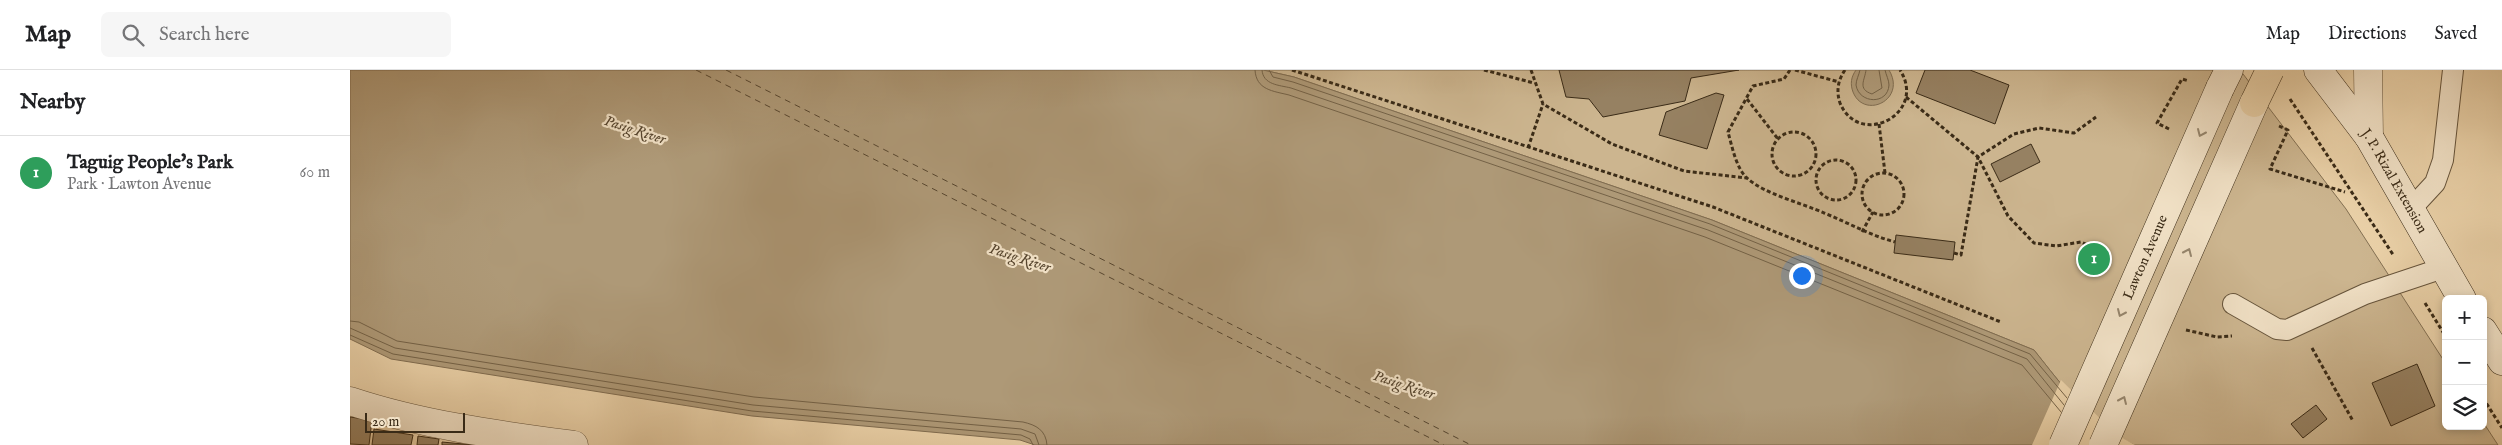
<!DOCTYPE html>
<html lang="en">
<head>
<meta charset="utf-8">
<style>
	body { margin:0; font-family:"IM FELL English",serif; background:#f6f6f6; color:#202124 }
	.controls { position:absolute; right:15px; bottom:15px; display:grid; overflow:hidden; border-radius:8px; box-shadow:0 2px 8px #0003 }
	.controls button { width:45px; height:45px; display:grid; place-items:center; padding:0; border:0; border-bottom:1px solid #e0e0e0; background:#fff; color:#202124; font:25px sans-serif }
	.scale { position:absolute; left:15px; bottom:12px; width:100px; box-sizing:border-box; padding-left:5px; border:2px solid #3a2b17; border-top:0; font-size:14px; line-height:18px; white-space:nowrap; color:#3a2b17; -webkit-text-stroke:4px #f1e1c6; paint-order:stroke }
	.you { position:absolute; left:1451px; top:205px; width:18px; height:18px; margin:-12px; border:4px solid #fff; border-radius:50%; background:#1a73e8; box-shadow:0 0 0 8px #1a73e833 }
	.badge { display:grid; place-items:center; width:32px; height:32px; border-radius:50%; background:#d93025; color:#fff; font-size:16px; font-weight:700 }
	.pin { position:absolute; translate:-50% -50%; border:2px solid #fff; box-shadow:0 1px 5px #0006 }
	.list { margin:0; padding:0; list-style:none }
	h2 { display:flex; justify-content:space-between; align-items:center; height:65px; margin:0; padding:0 20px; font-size:21px }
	h2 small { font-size:16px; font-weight:400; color:#757577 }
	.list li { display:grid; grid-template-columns:32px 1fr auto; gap:15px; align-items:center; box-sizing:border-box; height:75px; padding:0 20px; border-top:1px solid #e0e0e0 }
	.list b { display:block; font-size:19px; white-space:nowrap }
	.list p { margin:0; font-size:16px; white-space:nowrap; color:#757577 }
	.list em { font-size:16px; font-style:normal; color:#757577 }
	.icon { flex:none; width:28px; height:28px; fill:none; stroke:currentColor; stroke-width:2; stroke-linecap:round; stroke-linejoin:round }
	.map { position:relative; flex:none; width:2152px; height:375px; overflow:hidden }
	header { display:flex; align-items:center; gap:30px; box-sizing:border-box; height:70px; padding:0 25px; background:#fff; border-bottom:1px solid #e0e0e0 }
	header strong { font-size:24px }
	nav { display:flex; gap:28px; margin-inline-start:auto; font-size:18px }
	.search { width:350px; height:45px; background:#f6f6f6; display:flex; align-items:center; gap:12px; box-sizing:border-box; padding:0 18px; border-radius:8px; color:#757577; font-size:19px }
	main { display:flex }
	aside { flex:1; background:#fff }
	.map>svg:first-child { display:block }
</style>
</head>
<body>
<header>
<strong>Map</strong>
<div class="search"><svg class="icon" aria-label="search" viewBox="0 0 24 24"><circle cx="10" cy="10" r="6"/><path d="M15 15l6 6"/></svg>Search here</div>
<nav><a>Map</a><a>Directions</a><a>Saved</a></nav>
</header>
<main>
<aside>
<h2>Nearby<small></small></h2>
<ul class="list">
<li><span class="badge" style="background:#2e9e5b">1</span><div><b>Taguig People's Park</b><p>Park · Lawton Avenue</p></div><em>60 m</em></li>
</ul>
</aside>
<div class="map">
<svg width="2152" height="375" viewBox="0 0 2152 375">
	<rect width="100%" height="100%" fill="#ead1a8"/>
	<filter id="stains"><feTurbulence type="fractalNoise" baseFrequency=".004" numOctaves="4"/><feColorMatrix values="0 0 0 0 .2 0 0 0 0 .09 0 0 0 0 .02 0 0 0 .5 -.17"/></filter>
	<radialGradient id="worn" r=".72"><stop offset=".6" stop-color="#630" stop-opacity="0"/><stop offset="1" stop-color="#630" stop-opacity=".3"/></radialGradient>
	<path fill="#ccb58f" stroke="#837053" d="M913 0H1890L1996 139 2096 294V356H2133V352L2148 375H1784C1742 357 1712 315 1684 280L1362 150 944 7Z"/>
	<g fill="#ae9977" stroke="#806d51">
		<path d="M0 0H913L944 7 1362 150 1684 280C1712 315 1742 357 1784 375H685L670 370 402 346 41 289 0 269Z"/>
		<path d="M1506 0H1539C1557 30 1514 50 1503 22 1500 14 1501 7 1506 0Z"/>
	</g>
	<polygon fill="#ead1a8" points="1711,310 1767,365 1785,375 1682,375"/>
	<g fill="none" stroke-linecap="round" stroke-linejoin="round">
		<g stroke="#746247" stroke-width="1">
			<path d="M905 0C906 20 923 21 939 25L1355 167 1672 295 1711 342"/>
			<path d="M912 0C913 15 929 15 941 18L1358 160 1677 289 1714 335"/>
			<polyline points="919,0 923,7 943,12 1360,154 1680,284 1717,328"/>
			<path d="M1510 0C1509 5 1506 10 1506 15 1509 34 1538 35 1539 15 1539 10 1536 5 1535 0"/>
			<path d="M1516 0C1515 10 1507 19 1522 24L1532 18 1529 0"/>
			<path d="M0 251 9 252 47 271 404 327 673 352C686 355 696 360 697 375"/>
			<polyline points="0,258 45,278 403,335 671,359 685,364 689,375"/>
			<polyline points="0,265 43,284 402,341 671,365 680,369 683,375"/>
		</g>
		<g stroke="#57462f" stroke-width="1" stroke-dasharray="6 5" stroke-linecap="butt">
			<polyline points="346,0 1094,375"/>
			<polyline points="376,0 1121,375"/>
		</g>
	</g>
	<g fill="#968162" stroke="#3a2b17">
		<polygon points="1209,0 1389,0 1341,8 1335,31 1253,47 1239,29 1216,27"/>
		<polygon points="1575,0 1620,0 1659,15 1645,54 1566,23"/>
		<polygon points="1366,23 1374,25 1357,79 1309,65 1316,42"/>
		<polygon points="1681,74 1690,92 1650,112 1641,94"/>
		<polygon points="1546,165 1605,172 1603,190 1544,183"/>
		<polygon points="2067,294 2085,336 2041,356 2022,313"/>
		<polygon points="1966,335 1977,349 1953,368 1941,354"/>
		<polygon points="0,347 22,350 19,375 0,374"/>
		<polygon points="24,359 63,365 61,375 22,375"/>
		<polygon points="68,366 89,369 88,375 67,375"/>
		<polygon points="92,372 124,375 92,375"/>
	</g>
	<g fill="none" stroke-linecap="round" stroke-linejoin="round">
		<g stroke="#66543b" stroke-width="22">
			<g id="service">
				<polyline points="2060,140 2085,113 2093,90 2103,0"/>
				<polyline points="1883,234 1927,259 1937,260 2015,224 2093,198"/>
			</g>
		</g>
		<g stroke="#66543b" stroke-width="29">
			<g id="minor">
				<polyline points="2018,0 2019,67"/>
				<path d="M0 331C72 355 149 365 224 375"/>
			</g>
		</g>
		<g stroke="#3a2b17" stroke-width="29">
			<g id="secondary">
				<path id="s1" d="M1968 0 2019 67 2112 229"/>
				<polyline points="1870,18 1879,0"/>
				<polyline points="2133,261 2152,291"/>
			</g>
		</g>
		<g stroke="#3a2b17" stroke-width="3" stroke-dasharray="4 2.5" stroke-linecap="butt">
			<polyline points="942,0 1363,137 1651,252"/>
			<polyline points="1134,0 1184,13"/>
			<polyline points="1181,0 1193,34 1262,74 1334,101 1397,108"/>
			<path d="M1440 0 1434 9 1403 16 1378 62C1382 76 1386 98 1397 108 1414 124 1452 133 1474 143 1499 153 1519 165 1545 172"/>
			<polyline points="1445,0 1489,12"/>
			<path d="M1495 0C1488 10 1486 21 1490 33 1509 79 1578 44 1550 0"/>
			<polyline points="1556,27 1628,87 1658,146 1684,173 1706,176 1731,172 1748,180 1756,199"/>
			<polyline points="1397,29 1428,69"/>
			<polyline points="1940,29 2044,186"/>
			<polyline points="1529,54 1535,103"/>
			<polyline points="1929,56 1938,60 1920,99 1995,122"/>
			<polyline points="1819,59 1807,53 1832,9 1839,11"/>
			<circle cx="1444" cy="84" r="22"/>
			<polyline points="1178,78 1193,34"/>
			<circle cx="1486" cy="110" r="20"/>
			<circle cx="1533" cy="124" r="21"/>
			<polyline points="1512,162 1523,142"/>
			<polyline points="1604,183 1611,185 1628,87 1664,64 1689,58 1724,63 1746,47"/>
			<polyline points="2075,233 2096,267"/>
			<polyline points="1836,260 1867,267 1882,266"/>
			<polyline points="1962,278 2003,351"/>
			<polyline points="2133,328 2152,358"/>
		</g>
		<use href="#service" stroke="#f1e1c6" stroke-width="20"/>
		<use href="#minor" stroke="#f1e1c6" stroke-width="28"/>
		<use href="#secondary" stroke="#f1e1c6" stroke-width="28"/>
		<g stroke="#3a2b17" stroke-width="29" stroke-linecap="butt">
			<g id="secondary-bridge">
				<path id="s2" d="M1713 375 1870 18"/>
				<polyline points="1753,375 1904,33"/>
			</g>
		</g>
		<g stroke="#3a2b17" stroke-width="29" stroke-linecap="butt">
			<polyline id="primary-bridge" points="1904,33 1920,0"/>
		</g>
		<use href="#secondary-bridge" stroke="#f1e1c6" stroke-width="28"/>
		<use href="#primary-bridge" stroke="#ead1a8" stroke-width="28"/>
	</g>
	<defs><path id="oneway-chevron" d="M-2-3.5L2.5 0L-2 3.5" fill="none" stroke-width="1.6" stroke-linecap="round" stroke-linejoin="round" transform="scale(1.25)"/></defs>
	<g stroke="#96866e">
		<use href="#oneway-chevron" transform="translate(1851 63) rotate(114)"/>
		<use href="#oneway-chevron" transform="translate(1838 182) rotate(-66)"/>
		<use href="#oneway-chevron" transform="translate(1771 243) rotate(114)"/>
		<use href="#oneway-chevron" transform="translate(1773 330) rotate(-66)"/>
	</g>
	<g text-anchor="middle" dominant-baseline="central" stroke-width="4.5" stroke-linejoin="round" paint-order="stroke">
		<g font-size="14" fill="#3a2b17" stroke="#f1e1c6">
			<text stroke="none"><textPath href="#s1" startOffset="135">J. P. Rizal Extension</textPath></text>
			<text stroke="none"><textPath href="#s2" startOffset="205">Lawton Avenue</textPath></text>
		</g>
		<g font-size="15" font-style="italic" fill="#57462f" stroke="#f1e1c6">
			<text transform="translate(285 60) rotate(18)">Pasig River</text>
			<text transform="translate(670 188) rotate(18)">Pasig River</text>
			<text transform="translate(1054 315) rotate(18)">Pasig River</text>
		</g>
	</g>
	<rect width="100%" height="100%" filter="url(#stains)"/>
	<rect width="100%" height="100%" fill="url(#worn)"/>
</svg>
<div class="controls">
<button>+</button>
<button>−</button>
<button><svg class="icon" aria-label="layers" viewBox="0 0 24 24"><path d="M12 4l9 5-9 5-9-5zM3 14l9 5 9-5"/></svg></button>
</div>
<div class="scale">20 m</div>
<div class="you"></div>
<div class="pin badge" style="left:1744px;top:189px;background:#2e9e5b">1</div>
</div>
</main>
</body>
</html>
